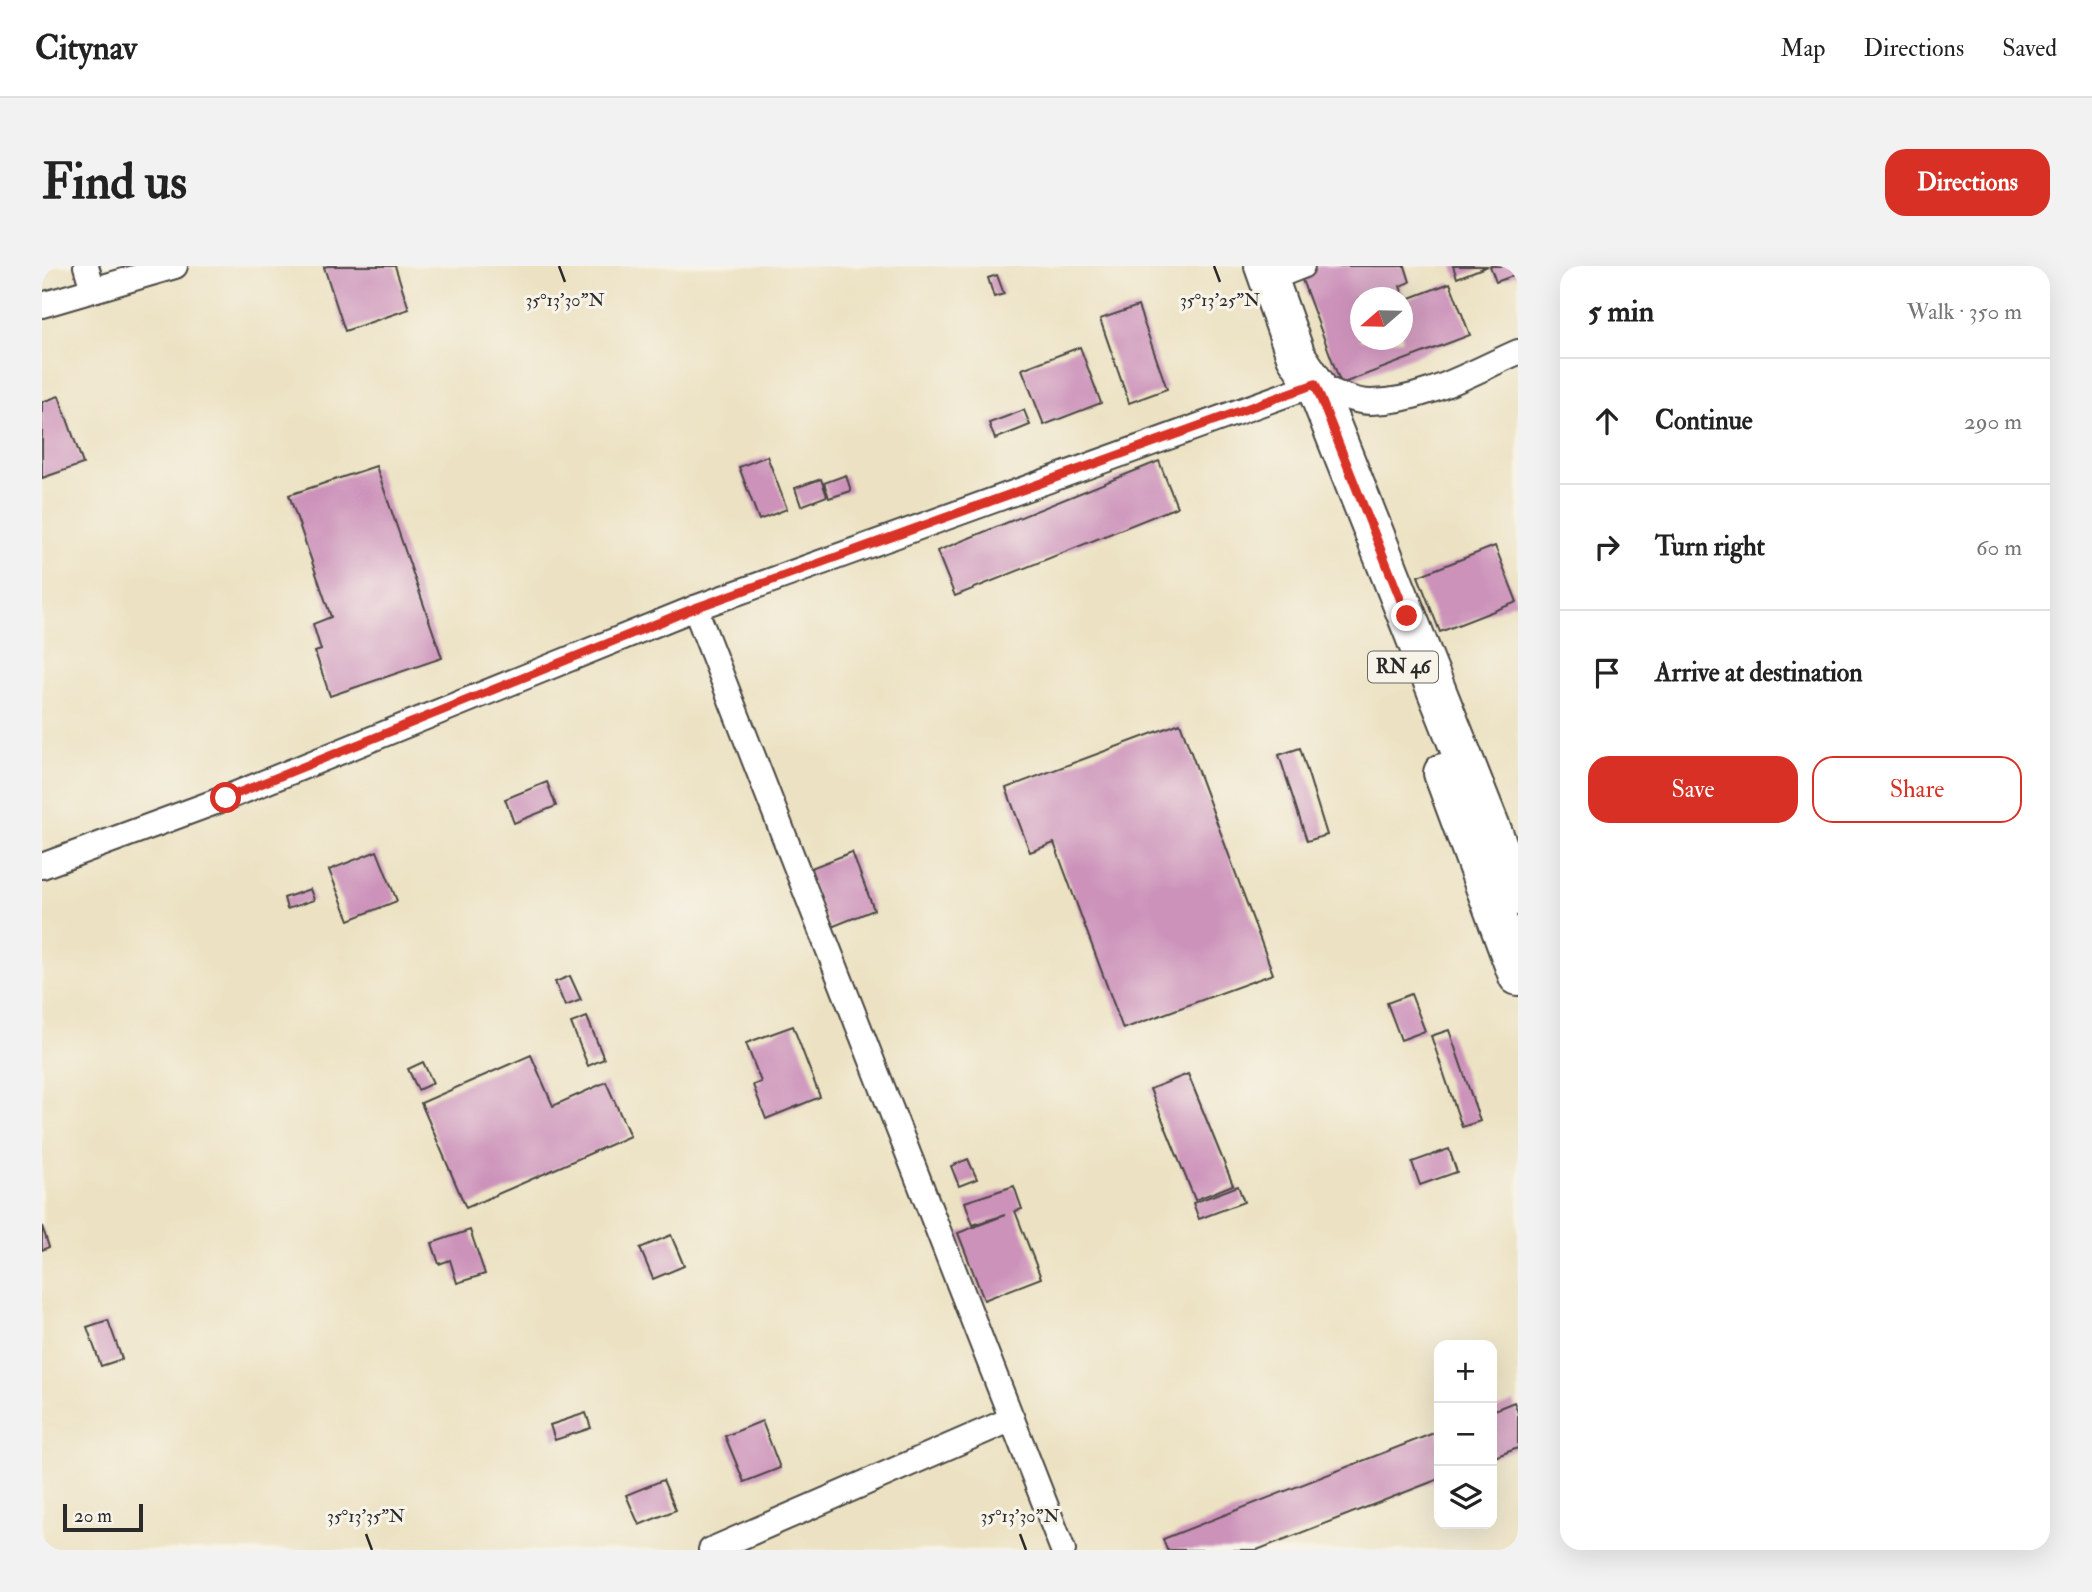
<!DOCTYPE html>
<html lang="en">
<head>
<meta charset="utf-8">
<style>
	body { margin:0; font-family:"IM FELL Double Pica",serif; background:#f2f2f2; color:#222 }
	.controls { position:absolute; right:21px; bottom:21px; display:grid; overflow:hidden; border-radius:14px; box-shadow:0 7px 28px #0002 }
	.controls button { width:63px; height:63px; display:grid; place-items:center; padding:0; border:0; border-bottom:2px solid #e0e0e0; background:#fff; color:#222; font:35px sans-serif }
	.compass { position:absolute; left:1308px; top:21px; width:63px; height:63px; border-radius:50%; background:#fff; box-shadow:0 7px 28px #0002; rotate:250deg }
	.scale { position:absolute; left:21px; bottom:18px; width:80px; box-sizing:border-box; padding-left:7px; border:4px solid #2b2b2b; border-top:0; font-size:19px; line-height:24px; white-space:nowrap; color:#2b2b2b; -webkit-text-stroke:5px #f7f3e8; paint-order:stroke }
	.stop { position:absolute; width:21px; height:21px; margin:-16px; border:5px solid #d93025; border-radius:50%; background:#fff }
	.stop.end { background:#d93025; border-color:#fff; box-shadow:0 2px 7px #0008 }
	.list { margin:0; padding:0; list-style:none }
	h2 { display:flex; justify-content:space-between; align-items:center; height:91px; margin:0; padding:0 28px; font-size:30px }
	h2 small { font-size:23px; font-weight:400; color:#767676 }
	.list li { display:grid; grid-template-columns:46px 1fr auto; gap:21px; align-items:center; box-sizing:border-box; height:126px; padding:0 28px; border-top:2px solid #e0e0e0 }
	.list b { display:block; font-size:26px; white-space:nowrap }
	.list em { font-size:23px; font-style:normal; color:#767676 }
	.actions { display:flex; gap:14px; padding:21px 28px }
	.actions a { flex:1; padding:16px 0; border:2px solid #d93025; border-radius:21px; text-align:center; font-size:24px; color:#d93025 }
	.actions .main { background:#d93025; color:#fff }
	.icon { flex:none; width:38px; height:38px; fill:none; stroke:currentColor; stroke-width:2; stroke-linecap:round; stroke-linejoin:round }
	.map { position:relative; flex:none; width:1476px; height:1284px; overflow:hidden; border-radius:21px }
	header { display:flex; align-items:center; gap:42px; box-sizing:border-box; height:98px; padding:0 35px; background:#fff; border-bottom:2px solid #e0e0e0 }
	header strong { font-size:33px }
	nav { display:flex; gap:38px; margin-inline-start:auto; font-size:24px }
	.intro { display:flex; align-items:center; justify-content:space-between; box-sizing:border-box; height:168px; padding:0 42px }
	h1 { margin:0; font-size:49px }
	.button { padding:18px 32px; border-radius:21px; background:#d93025; color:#fff; font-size:24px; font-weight:700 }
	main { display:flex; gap:42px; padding:0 42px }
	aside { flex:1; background:#fff; border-radius:21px; box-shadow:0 7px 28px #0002 }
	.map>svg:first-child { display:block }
</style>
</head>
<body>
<header>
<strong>Citynav</strong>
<nav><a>Map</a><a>Directions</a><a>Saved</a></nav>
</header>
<div class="intro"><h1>Find us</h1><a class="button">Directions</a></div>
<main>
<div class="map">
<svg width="1476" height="1284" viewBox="0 0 1476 1284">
	<rect width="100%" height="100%" fill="#f7f3e8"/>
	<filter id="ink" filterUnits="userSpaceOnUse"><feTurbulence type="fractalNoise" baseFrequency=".0143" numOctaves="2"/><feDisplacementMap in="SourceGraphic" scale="14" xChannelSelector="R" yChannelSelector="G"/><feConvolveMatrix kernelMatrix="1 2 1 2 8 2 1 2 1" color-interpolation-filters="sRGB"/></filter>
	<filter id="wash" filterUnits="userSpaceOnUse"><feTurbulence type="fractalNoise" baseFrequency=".00686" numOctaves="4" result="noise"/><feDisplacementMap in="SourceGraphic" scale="28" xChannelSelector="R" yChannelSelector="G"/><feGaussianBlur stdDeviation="1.57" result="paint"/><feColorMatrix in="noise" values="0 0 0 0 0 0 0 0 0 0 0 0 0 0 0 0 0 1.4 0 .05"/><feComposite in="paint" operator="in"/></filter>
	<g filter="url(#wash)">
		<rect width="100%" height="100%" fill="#ece2c3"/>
		<g id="blocks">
			<g fill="#cc92ba" fill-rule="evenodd">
				<polygon points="286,0 353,0 367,43 303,65 282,1"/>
				<path d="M1263 0H1363L1368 16 1358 20 1363 34 1408 17 1428 69 1299 118 1256 3ZM1318 32H1360V74H1318Z"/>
				<polygon points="1411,0 1446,0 1415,12"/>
				<polygon points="1448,0 1476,0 1476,8 1454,16"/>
				<polygon points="955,9 962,28 952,31 946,12"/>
				<polygon points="1096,40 1125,123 1087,137 1058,53"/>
				<polygon points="1038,81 1059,137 1002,159 980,103"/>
				<polygon points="17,130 41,198 0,212 0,136"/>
				<polygon points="982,144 988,159 953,173 947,157"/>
				<polygon points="725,190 745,243 717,254 697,201"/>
				<polygon points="1117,195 1135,241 913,330 895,285"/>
				<polygon points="334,200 400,392 288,430 273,386 279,384 271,358 289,351 247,229"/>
				<polygon points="804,209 809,225 787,232 782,217"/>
				<polygon points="779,213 785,230 759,240 753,222"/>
				<polygon points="1453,280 1475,336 1398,366 1376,310"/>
				<polygon points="1138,457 1231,708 1081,763 1012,577 988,586 964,522"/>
				<polygon points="1258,482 1285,569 1265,575 1237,489"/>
				<polygon points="505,516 514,540 472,557 463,533"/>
				<polygon points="335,585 355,635 307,654 287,604"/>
				<polygon points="810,586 832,644 787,662 764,604"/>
				<polygon points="268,623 272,634 245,643 242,632"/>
				<polygon points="528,710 539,734 523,740 513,716"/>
				<polygon points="1369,728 1383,765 1359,774 1345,737"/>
				<polygon points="545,751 562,793 546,800 529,757"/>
				<polygon points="751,760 778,831 724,853 711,819 719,816 704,777"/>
				<polygon points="1407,764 1438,855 1420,861 1389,770"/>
				<polygon points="489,789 511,840 564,816 588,870 424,942 379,837"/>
				<polygon points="381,796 391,817 376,824 366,803"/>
				<polygon points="1146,808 1191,919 1153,934 1108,823"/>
				<polygon points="1407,883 1415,906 1378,919 1370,896"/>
				<polygon points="926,893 935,913 917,920 909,900"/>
				<polygon points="972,920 980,943 973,945 999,1012 942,1034 916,967 963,949 931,959 923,936"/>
				<polygon points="1196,920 1202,936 1157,953 1151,937"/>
				<polygon points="0,960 7,981 0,984"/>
				<polygon points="428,964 443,1008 415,1017 408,994 397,998 390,977"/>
				<polygon points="629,969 642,1000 611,1013 598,982"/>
				<polygon points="66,1054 80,1093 59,1100 45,1061"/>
				<polygon points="1472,1136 1476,1147 1476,1182 1450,1192 1450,1145"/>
				<polygon points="544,1147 549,1162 513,1174 508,1159"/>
				<polygon points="720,1155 738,1202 702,1216 683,1170"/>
				<polygon points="1397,1165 1397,1213 1215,1284 1125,1284 1121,1273"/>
				<polygon points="621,1214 634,1244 597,1259 584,1229"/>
			</g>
		</g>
	</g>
	<g filter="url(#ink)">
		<use href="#blocks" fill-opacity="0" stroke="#484642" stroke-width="2"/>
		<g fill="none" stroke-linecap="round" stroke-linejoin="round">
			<g stroke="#484642" stroke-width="28">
				<g id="minor">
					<polyline points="44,0 51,24"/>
					<polyline points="1227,13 1260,0"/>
					<polyline points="0,39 133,0"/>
					<polyline points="653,342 1021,1284"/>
					<path d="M0 600 184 532 653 342 1273 118C1290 125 1310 136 1329 136 1381 136 1430 106 1476 86"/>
					<polyline points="669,1284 970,1153"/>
				</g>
			</g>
			<g stroke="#484642" stroke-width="42">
				<g id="primary">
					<polyline points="1222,0 1254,90 1273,118 1476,630"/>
					<polyline points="1401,507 1476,710"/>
				</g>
			</g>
			<use href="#minor" stroke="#fff" stroke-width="24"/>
			<use href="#primary" stroke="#fff" stroke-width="38"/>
		</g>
	</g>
	<g fill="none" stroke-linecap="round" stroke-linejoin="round" filter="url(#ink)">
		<polyline stroke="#d93025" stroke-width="9" points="184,532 653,342 1273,118 1365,350"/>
	</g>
	<path fill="none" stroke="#2b2b2b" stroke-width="2.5" d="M517 0 523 16M1172 0 1178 16M324 1268 330 1284M978 1268 984 1284"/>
	<g text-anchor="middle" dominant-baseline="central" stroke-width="6" stroke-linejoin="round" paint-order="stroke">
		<rect fill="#f7f3e8" stroke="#686764" stroke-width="2" x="1326" y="385.5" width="70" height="31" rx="5"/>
		<g font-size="19" font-weight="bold" fill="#2b2b2b">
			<text x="1361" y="401">RN 46</text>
		</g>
	</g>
	<g font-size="18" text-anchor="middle" fill="#2b2b2b" stroke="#f7f3e8" stroke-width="6" stroke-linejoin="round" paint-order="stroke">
		<text x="523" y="40">35°13'30"N</text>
		<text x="1178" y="40">35°13'25"N</text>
		<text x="324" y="1256">35°13'35"N</text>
		<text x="978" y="1256">35°13'30"N</text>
	</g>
</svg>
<div class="controls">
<button>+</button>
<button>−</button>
<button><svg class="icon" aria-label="layers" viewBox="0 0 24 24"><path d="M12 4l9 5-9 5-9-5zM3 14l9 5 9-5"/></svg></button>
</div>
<svg class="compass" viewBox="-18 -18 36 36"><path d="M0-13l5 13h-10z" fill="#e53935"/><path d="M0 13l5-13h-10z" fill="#767676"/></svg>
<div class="scale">20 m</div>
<div class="stop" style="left:184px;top:532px"></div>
<div class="stop end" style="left:1365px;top:350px"></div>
</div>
<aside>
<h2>5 min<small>Walk · 350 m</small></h2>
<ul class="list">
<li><svg class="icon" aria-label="ahead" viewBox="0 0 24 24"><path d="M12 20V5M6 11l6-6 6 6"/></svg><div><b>Continue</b></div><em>290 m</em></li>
<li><svg class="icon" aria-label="right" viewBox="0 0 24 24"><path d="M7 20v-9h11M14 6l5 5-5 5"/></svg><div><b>Turn right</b></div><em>60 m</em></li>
<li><svg class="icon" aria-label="arrive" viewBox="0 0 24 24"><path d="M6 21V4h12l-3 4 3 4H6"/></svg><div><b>Arrive at destination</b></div></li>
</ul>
<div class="actions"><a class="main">Save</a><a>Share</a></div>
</aside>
</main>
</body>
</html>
